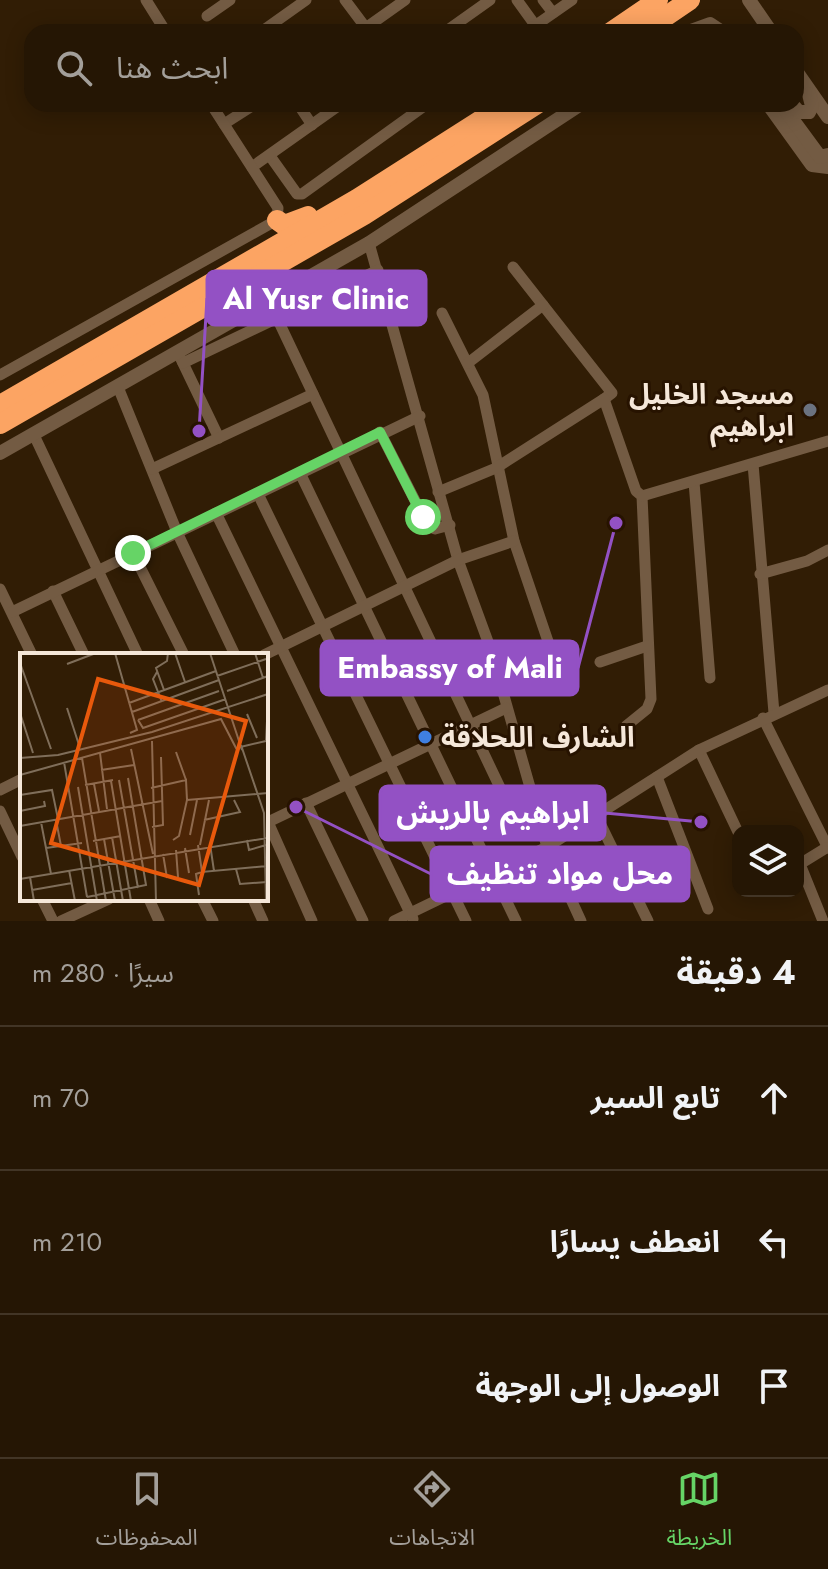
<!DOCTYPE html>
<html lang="ar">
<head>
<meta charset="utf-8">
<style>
	body { margin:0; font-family:Jost,"Noto Sans Arabic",sans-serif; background:#2d1f0e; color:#f1f3f6; direction:rtl }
	.controls { position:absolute; right:24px; bottom:24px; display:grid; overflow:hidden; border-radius:16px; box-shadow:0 4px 20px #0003 }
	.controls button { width:72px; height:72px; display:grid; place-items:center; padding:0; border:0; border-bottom:2px solid #423526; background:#251604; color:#f1f3f6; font:40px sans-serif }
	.stop { position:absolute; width:24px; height:24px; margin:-18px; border:6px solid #66d466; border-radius:50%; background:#fff }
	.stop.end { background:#66d466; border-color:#fff; box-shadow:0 2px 8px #0008 }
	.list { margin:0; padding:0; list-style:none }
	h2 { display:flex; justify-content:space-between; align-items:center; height:104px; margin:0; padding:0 32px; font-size:34px }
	h2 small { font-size:26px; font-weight:400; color:#a39f9a }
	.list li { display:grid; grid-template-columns:52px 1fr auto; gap:24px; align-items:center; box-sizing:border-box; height:144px; padding:0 32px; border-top:2px solid #423526 }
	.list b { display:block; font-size:30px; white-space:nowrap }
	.list em { font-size:26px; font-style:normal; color:#a39f9a }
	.icon { flex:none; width:44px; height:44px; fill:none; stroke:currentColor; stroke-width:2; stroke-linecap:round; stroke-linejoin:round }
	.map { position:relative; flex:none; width:828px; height:921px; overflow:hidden; direction:ltr }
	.search { position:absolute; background:#251604; box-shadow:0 4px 20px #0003; left:24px; right:24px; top:24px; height:88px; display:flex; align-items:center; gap:20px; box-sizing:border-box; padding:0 28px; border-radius:24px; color:#a39f9a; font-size:30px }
	.sheet { height:536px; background:#251604 }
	nav { display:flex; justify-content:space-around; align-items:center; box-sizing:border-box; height:112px; border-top:2px solid #423526; background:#251604; font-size:22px; color:#a39f9a }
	nav a { display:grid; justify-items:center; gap:4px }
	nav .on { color:#66d466 }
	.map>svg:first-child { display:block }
</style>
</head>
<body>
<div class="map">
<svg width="828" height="921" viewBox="0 0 828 921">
	<rect width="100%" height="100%" fill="#311d05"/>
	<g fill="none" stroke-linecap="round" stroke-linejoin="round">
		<g stroke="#735b43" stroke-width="11">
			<polyline points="146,0 166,32"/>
			<polyline points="345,0 366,28"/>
			<polyline points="517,0 535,25"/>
			<polyline points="543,0 553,13"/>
			<polyline points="207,16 230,0"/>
			<polyline points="261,32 306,0"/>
			<polyline points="360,32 405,0"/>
			<polyline points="445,32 490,0"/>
			<polyline points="526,32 572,0"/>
			<polyline points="298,104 312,125"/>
			<polyline points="224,124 255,104"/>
			<polyline points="270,156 297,194 302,194 427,104"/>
			<polyline points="252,167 341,104"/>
			<polyline points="369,243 458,560 491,650 547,847 581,921"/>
			<polyline points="513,267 612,393 604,399"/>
			<polyline points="442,313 483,395 514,541 555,662 544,678 501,691"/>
			<polyline points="277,318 513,815 523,828 542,831"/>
			<polyline points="181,359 219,438"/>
			<polyline points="183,363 378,270"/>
			<polyline points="468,363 543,305"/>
			<polyline points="0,375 277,220 278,208 211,104"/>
			<polyline points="118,387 177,532 235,655"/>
			<polyline points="380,432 428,526 435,529 450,525"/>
			<polyline points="34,435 138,655"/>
			<polyline points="753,464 774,713"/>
			<polyline points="152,469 313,394"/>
			<polyline points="300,473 516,921"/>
			<polyline points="694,482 710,678"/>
			<polyline points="438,492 496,468 604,399 636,491 642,496 651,699 647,709 626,726"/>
			<polyline points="258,494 466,921"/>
			<polyline points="642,496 828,441"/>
			<polyline points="216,513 413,919"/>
			<polyline points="133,553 184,655"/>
			<polyline points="760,574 807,561 828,550"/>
			<polyline points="0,589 32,655"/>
			<polyline points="53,591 84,655"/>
			<polyline points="12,612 420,416"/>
			<polyline points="264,655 458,560 514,541"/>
			<polyline points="600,662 647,646"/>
			<polyline points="763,718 828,848"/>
			<polyline points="699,750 738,832"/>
			<polyline points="657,777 708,909"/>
			<polyline points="0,790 22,779"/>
			<polyline points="306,803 363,921"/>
			<polyline points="0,811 22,857"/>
			<polyline points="596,815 648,921"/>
			<polyline points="268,822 312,921"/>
			<polyline points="266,823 506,708"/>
			<polyline points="42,899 53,921"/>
			<polyline points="149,899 159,921"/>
			<polyline points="202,899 213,921"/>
			<polyline points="253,899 263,921"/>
			<polyline points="61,921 109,899"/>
			<polyline points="394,921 547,847 699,750 828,690"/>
			<polyline points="823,921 800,864 826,848"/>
		</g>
		<g stroke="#735b43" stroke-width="14">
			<polyline points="749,0 771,32"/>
			<polyline points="688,32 710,24 722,32"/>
			<polyline points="796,71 828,117"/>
			<polyline points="768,104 812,165 828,167"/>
			<polyline points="781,104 820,157 828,155"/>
			<polyline points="792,104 799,112 809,112 812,106 809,94"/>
			<polyline points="0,453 369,243 581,104"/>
		</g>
		<g stroke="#fca463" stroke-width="20">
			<polyline points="611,32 658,0"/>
			<polyline points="643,32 690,0"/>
			<polyline points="277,220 284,225 308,216"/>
			<polyline points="0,405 357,199 506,104"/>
			<polyline points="0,424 364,215 537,104"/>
		</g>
	</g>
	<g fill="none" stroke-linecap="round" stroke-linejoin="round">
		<polyline stroke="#66d466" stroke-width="10" points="133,553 380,432 423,517"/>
	</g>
	<circle fill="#6b7280" stroke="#271300" stroke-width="3" cx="810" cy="410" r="8"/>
	<circle fill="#3f7fe0" stroke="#271300" stroke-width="3" cx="425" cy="737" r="8"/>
	<g text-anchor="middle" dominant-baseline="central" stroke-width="6" stroke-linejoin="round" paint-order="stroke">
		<g font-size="28" font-weight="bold" fill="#f5e7d9" stroke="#271300" text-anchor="end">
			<text x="794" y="394">مسجد الخليل<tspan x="794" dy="32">ابراهيم</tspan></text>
			<text x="441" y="737" text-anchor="start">الشارف اللحلاقة</text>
		</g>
	</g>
	<g transform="translate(20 653)">
		<rect width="248" height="248" fill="#311d05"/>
		<path fill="none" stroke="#7f6e5a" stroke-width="2" d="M95 0 117 77 110 80M155 0 165 29M190 0 222 97M235 0 243 25M0 10 31 96M47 11 76 0M137 19 133 26 142 49M197 23 246 6M144 37 136 15 147 8 148 0M207 38 248 23M109 50 196 18M47 55 59 92M112 59 199 27M227 61 237 85M1 63 13 100M118 67 123 75 206 46M118 67 199 38M246 87 248 49M132 88 136 248M221 92 244 160 246 248M111 96 133 201M156 99 166 127M80 100 87 156M0 105 38 102 132 79 248 41M62 105 86 248M44 109 67 244M81 117 114 112M0 122 201 66 216 95 246 88M99 127 118 235M91 128 111 248M74 131 79 158M65 132 93 127M58 134 77 248M131 135 166 127 167 147 159 183 153 187M0 142 32 137 38 166M167 147 248 140M0 158 25 153 24 148M36 167 41 193M184 167 220 159 214 147M21 169 31 221M0 173 142 148M132 174 143 172 141 104M170 182 177 147M92 184 103 248M84 186 95 248M227 187 229 197 246 192M73 188 101 183M190 191 194 218M178 192 182 219 247 213M180 192 189 147M26 195 62 190M165 195 169 220M156 197 158 224M143 201 147 225M216 216 220 231 247 229M49 217 55 248M10 224 14 248M0 226 247 185M12 237 52 230M179 242 176 221 182 219M67 244 126 232 108 125"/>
		<path fill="#e8590c" fill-opacity="0.15" stroke="#e8590c" stroke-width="4" d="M78 26 226 68 179 232 31 190Z"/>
		<rect width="248" height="248" fill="none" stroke="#f5e7d9" stroke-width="4"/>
	</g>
	<path fill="none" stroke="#9351c4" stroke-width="3" d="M199 431L207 298M616 523L578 668M701 822L605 813M296 807L431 874"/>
	<g fill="#9351c4" stroke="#271300" stroke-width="3">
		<circle cx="199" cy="431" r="8"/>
		<circle cx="616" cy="523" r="8"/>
		<circle cx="701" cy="822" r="8"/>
		<circle cx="296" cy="807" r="8"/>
	</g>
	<g fill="#9351c4" stroke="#9351c4" stroke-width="3">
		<rect x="207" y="271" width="219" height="54" rx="8"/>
		<rect x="321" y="641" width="257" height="54" rx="8"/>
		<rect x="380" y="786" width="225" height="54" rx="8"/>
		<rect x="431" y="847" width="258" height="54" rx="8"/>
	</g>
	<g font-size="30" text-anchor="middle" font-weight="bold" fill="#fff">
		<text x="316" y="309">Al Yusr Clinic</text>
		<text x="450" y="678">Embassy of Mali</text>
		<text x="493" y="823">ابراهيم بالريش</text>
		<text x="560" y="884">محل مواد تنظيف</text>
	</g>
</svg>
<div class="controls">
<button><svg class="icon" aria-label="layers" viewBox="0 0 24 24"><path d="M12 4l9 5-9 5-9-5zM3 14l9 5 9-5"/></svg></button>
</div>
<div class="stop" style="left:423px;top:517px"></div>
<div class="stop end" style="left:133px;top:553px"></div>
<div class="search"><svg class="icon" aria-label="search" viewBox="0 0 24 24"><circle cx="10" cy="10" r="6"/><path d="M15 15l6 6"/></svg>ابحث هنا</div>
</div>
<section class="sheet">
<h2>4 دقيقة<small>سيرًا · 280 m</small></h2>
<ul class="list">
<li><svg class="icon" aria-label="ahead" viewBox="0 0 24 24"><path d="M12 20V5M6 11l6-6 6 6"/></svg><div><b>تابع السير</b></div><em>70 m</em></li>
<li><svg class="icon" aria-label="left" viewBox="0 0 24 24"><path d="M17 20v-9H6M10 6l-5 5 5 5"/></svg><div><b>انعطف يسارًا</b></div><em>210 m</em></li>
<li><svg class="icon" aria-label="arrive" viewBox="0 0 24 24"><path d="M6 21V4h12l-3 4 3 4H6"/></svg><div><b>الوصول إلى الوجهة</b></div></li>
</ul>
</section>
<nav>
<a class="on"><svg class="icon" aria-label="map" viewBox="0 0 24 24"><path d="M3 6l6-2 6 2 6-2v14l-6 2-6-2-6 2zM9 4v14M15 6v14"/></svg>الخريطة</a>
<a><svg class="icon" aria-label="directions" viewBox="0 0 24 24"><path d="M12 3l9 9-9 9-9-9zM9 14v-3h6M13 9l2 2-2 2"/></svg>الاتجاهات</a>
<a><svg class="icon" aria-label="saved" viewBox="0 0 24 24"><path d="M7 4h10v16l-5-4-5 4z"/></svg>المحفوظات</a>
</nav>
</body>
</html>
